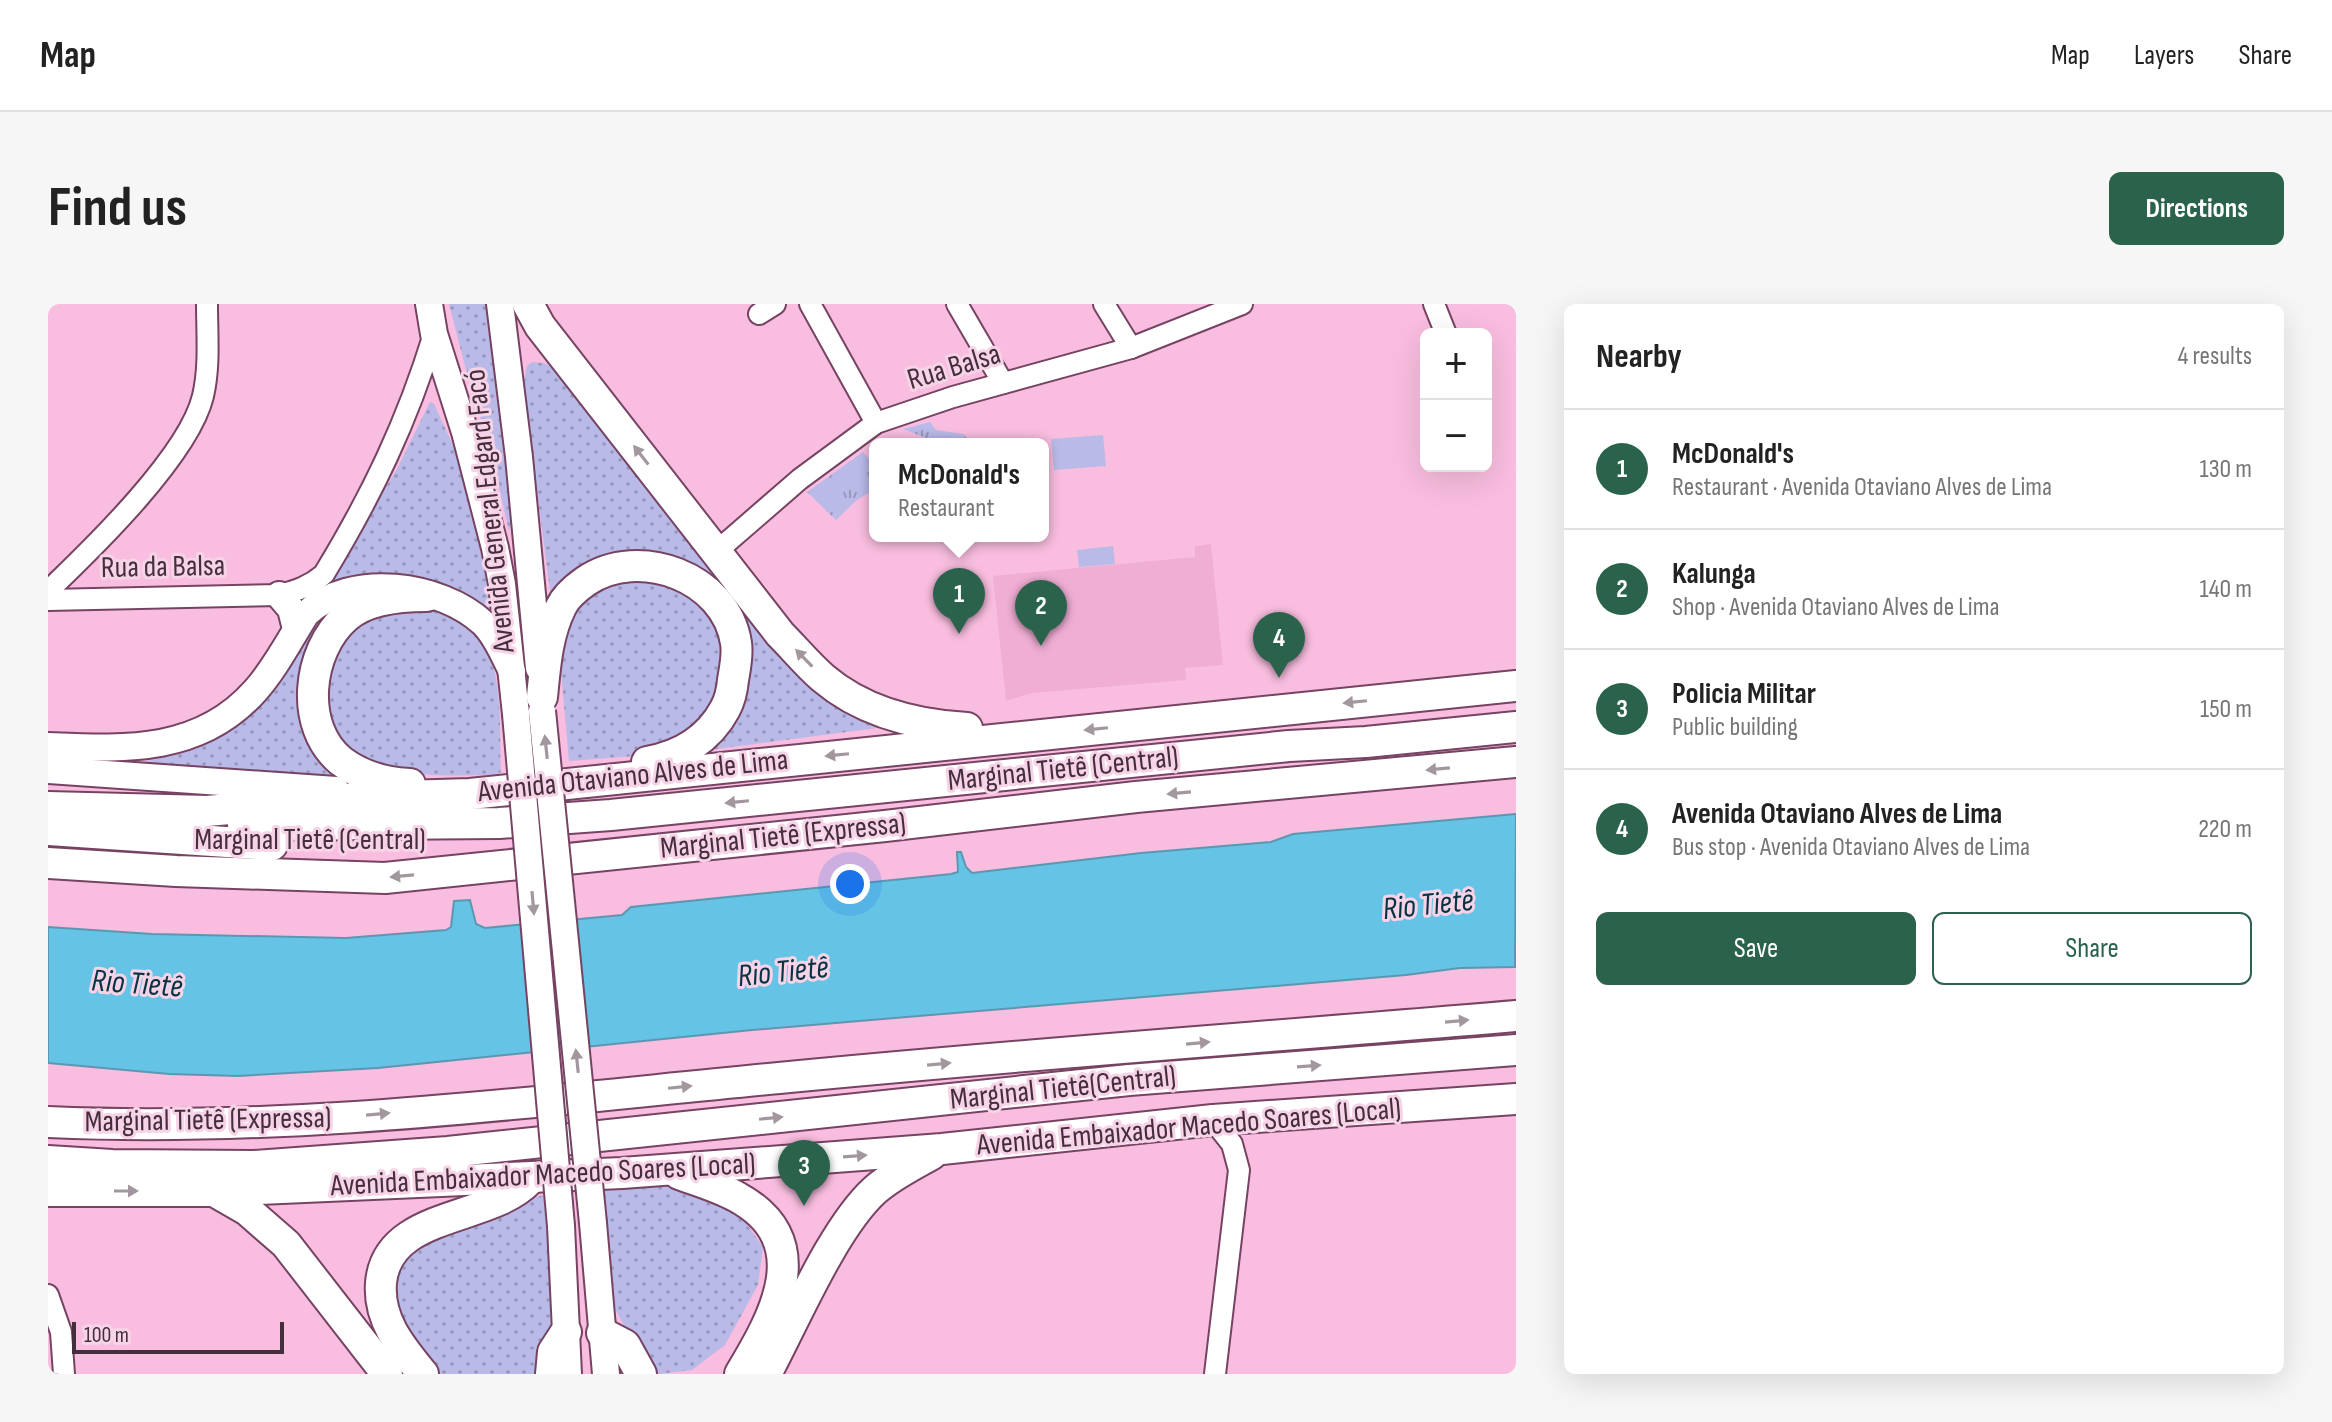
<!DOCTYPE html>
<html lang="en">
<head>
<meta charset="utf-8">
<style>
	body { margin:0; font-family:"Sofia Sans Condensed",sans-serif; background:#f6f6f6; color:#222 }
	.controls { position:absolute; right:24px; top:24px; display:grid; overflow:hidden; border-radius:12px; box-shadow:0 8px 32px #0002 }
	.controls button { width:72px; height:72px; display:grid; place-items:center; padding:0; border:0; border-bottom:2px solid #e0e0e0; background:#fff; color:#222; font:40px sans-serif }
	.scale { position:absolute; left:24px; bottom:20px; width:212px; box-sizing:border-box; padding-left:8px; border:4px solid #462f3c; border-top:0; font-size:22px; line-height:28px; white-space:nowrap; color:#462f3c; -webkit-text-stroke:6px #f7d3e7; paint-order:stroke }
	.you { position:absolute; left:802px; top:580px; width:28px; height:28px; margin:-20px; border:6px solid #fff; border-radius:50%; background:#1a73e8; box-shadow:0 0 0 12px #1a73e833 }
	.badge { display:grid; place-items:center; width:52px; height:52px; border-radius:50%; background:#2a624b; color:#fff; font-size:26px; font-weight:700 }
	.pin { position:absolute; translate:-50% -66px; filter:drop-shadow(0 2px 4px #0008) }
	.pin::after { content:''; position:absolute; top:42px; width:28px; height:24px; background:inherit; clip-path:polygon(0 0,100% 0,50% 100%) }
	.popup { position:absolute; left:821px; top:134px; width:180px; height:104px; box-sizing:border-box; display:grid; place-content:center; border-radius:12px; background:#fff; filter:drop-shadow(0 2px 6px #0005); font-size:26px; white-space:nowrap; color:#767676 }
	.popup b { font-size:30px; color:#222 }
	.popup::after { content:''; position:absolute; left:50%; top:100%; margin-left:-16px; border:16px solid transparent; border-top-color:#fff }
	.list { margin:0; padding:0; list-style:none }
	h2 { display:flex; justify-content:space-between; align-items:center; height:104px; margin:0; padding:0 32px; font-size:34px }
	h2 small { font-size:26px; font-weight:400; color:#767676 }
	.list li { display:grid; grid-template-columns:52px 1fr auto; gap:24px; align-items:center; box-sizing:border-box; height:120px; padding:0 32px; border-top:2px solid #e0e0e0 }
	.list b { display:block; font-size:30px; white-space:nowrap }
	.list p { margin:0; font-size:26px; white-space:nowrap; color:#767676 }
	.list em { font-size:26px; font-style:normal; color:#767676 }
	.actions { display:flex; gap:16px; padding:24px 32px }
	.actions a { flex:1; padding:18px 0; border:2px solid #2a624b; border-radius:12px; text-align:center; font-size:28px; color:#2a624b }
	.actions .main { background:#2a624b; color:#fff }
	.map { position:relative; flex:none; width:1468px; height:1070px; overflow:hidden; border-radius:12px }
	header { display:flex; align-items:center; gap:48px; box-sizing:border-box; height:112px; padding:0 40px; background:#fff; border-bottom:2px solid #e0e0e0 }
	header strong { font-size:38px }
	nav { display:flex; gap:44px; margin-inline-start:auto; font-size:28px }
	.intro { display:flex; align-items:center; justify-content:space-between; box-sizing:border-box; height:192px; padding:0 48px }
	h1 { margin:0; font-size:56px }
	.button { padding:20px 36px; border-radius:12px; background:#2a624b; color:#fff; font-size:28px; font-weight:700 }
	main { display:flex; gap:48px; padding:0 48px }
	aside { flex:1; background:#fff; border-radius:12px; box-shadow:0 8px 32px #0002 }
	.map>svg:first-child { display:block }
</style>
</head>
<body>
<header>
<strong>Map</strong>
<nav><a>Map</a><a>Layers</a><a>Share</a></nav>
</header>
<div class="intro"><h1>Find us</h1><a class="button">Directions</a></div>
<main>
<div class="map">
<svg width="1468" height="1070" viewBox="0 0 1468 1070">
	<defs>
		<pattern id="grass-tufts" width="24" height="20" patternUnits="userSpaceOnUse" patternTransform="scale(2)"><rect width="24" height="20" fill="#b9bae8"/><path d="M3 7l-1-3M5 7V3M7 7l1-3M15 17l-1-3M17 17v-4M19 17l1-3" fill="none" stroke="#9898bd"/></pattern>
		<pattern id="park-dots" width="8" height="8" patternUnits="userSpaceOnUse" patternTransform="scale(2)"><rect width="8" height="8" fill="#b9bae8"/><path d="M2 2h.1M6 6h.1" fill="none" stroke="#9898bd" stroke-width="1.8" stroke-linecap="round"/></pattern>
	</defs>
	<rect width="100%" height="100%" fill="#f9bddf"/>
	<polygon fill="#f0aed4" points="1163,240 1175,361 1137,364 1138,376 984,389 958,397 945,272 1147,253 1147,242"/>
	<g fill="url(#grass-tufts)">
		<polygon points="882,118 888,126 915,130 920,135 920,140 894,140 855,125"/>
		<polygon points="815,148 827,162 827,185 809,196 788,216 759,188"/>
	</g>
	<g fill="url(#park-dots)">
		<polygon points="401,0 443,0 463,219 461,227 441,139 424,89"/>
		<polygon points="484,58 495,59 507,64 837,423 661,446 695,340 622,256 503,294 475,82 479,62"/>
		<polygon points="382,98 386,100 414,161 432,229 446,308 397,283 280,284 279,279 349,165"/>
		<polygon points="592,272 646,291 680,340 678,374 653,424 601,451 521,457 512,356 519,322 528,303 562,275"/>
		<path d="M288 302 261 344 291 466 290 479 84 461C102 456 121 453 139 448 168 438 210 406 229 382 249 354 257 321 288 302Z"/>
		<path d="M381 303C395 307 409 310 421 320 458 350 451 424 453 468L449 470C413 473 339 474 310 453 261 418 268 341 320 313 333 306 365 306 381 303Z"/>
		<polygon points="597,875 673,897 698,919 715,943 710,981 677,1041 644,1066 611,1070 593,1054 564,999 555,883"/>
		<polygon points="499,890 503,1028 495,1070 385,1070 342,1017 340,966 388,921"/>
	</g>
	<g fill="#b9bae8">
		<polygon points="1055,131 1058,162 1006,166 1003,135"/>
		<polygon points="1065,242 1067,260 1031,263 1029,246"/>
	</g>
	<polygon fill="#65c3e5" stroke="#5c97b2" stroke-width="2" points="1468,510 1467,663 1412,664 1358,671 704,726 330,764 190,772 121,770 0,759 0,623 104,630 298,634 398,626 403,623 406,597 422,596 428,620 437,624 574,611 583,603 903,570 910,568 909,548 913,548 918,563 924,569 1093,549 1223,538 1245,530"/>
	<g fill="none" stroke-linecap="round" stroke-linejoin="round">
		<g stroke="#764362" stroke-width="24">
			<g id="minor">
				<polyline points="762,0 828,119"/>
				<polyline points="909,0 955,79"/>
				<polyline points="1056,0 1083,44"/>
				<polyline points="1386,0 1398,30"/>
				<polyline points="711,10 727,0"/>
				<polyline points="669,247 752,175 828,119 905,93 1083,44 1194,0"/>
				<path d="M0 287C45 244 141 151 155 92 162 62 159 30 159 0"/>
				<path d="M0 296 231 291C249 287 262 282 276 270 324 191 359 118 386 30"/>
				<polyline points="1165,816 1184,840 1191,866 1167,1070"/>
				<polyline points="0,991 13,1028 16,1070"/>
			</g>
		</g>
		<g stroke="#764362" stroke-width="30">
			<g id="major">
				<polyline points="381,0 386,30 417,128 447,244 454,280 468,410"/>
				<polyline points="452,0 471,153 491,364"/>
				<polyline points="231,291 243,305 248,325"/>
				<path d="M0 442C75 445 151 450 207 387 227 365 242 335 258 310 302 267 393 280 435 319 448 331 456 352 464 367"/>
				<polyline points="0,466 288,486"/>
				<polyline points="545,919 558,1070"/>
				<polyline points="513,922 520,1070"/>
			</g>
		</g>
		<g stroke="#764362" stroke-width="34">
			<g id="highway">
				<path d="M480 0 492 22 732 330C746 344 760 361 775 374 816 409 868 421 919 424"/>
				<path d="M494 393C497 363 499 331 513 303 518 292 528 284 538 277 591 241 678 273 688 339 690 351 687 364 685 376 684 387 682 396 677 405 661 435 633 452 599 458"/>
				<path d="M362 480C338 479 313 472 293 457 251 423 259 347 298 313 318 295 353 292 379 292"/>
				<polyline points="0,503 159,507 322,493 422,490 1468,382"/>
				<polyline points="195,521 451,519 563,511 1241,442 1318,438 1468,423"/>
				<polyline points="0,526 224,541"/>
				<polyline points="0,559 128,567 337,574 837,522 1088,493 1468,458"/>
				<path d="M0 818C244 829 488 797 731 774 976 750 1222 733 1468 712"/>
				<polyline points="0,857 64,861 206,862 400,848 1081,776 1468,746"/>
				<path d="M631 870C650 877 671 883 689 893 769 937 727 1012 692 1070"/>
				<polyline points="0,887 166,887 574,869 894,845 1165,816 1468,795"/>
				<polyline points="166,887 199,906 238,940 339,1070"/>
				<polyline points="554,1029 577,1041 593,1070"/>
				<path d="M375 1070C353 1043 330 1016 333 979 339 907 442 918 481 876"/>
				<polyline points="503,1070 505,1048 518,1028"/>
				<path d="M718 1070C746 1018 785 924 827 886 844 871 865 861 884 850"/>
			</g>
		</g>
		<use href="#minor" stroke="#fff" stroke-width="20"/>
		<use href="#major" stroke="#fff" stroke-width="26"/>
		<use href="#highway" stroke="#fff" stroke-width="30"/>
		<g stroke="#764362" stroke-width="30" stroke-linecap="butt">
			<g id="major-bridge">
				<polyline points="494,407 545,919"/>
				<polyline points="468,410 513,922"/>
			</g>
		</g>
		<use href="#major-bridge" stroke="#fff" stroke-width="26"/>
	</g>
	<defs><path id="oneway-solid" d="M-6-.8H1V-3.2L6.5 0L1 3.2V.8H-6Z" transform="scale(2)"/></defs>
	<g fill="#a2979e">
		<use href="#oneway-solid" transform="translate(593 151) rotate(-128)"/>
		<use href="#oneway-solid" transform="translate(756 354) rotate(-134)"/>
		<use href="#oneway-solid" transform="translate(1307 398) rotate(174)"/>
		<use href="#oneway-solid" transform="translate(1048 425) rotate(174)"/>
		<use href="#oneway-solid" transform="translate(498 443) rotate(-96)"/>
		<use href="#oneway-solid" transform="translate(789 451) rotate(174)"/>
		<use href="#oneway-solid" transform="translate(1390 465) rotate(175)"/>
		<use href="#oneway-solid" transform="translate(1131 489) rotate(175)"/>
		<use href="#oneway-solid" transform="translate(689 498) rotate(174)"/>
		<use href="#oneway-solid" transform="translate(354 572) rotate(175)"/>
		<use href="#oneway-solid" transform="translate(485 599) rotate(85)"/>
		<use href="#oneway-solid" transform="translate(1409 717) rotate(-5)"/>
		<use href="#oneway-solid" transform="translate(1150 739) rotate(-5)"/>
		<use href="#oneway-solid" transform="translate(529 757) rotate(-96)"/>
		<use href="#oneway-solid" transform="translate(891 760) rotate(-5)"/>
		<use href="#oneway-solid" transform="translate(1261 762) rotate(-4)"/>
		<use href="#oneway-solid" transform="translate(632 783) rotate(-6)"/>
		<use href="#oneway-solid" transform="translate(330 810) rotate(-5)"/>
		<use href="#oneway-solid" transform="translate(723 814) rotate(-6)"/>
		<use href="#oneway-solid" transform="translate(807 852) rotate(-4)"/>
		<use href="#oneway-solid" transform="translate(78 887)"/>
	</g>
	<g text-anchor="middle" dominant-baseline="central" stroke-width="6" stroke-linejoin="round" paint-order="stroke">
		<g font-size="30" fill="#462f3c" stroke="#f7d3e7">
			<text transform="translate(906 63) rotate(-17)">Rua Balsa</text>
			<text transform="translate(442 207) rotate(-96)">Avenida General Edgard Facó</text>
			<text transform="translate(115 263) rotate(-1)">Rua da Balsa</text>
			<text transform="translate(1015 465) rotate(-6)">Marginal Tietê (Central)</text>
			<text transform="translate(585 472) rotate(-6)">Avenida Otaviano Alves de Lima</text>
			<text transform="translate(735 532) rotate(-6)">Marginal Tietê (Expressa)</text>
			<text x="262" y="536">Marginal Tietê (Central)</text>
			<text transform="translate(1015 784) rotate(-6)">Marginal Tietê(Central)</text>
			<text transform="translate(160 816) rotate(-1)">Marginal Tietê (Expressa)</text>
			<text transform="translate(1141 823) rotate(-5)">Avenida Embaixador Macedo Soares (Local)</text>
			<text transform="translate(495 871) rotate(-3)">Avenida Embaixador Macedo Soares (Local)</text>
		</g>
		<g font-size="32" font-style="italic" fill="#073442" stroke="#f7d3e7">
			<text transform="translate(1380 601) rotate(-6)">Rio Tietê</text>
			<text transform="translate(735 668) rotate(-6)">Rio Tietê</text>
			<text transform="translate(89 680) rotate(4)">Rio Tietê</text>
		</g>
	</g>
</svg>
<div class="controls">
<button>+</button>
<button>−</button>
</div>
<div class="scale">100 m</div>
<div class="you"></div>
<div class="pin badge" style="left:911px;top:330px">1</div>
<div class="popup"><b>McDonald's</b>Restaurant</div>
<div class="pin badge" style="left:993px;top:342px">2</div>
<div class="pin badge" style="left:756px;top:902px">3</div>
<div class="pin badge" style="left:1231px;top:374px">4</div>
</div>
<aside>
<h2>Nearby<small>4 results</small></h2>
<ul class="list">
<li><span class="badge">1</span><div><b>McDonald's</b><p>Restaurant · Avenida Otaviano Alves de Lima</p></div><em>130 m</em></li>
<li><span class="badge">2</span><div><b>Kalunga</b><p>Shop · Avenida Otaviano Alves de Lima</p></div><em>140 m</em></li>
<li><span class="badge">3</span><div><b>Policia Militar</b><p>Public building</p></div><em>150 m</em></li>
<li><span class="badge">4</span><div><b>Avenida Otaviano Alves de Lima</b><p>Bus stop · Avenida Otaviano Alves de Lima</p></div><em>220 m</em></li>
</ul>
<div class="actions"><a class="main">Save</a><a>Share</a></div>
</aside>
</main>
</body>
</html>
